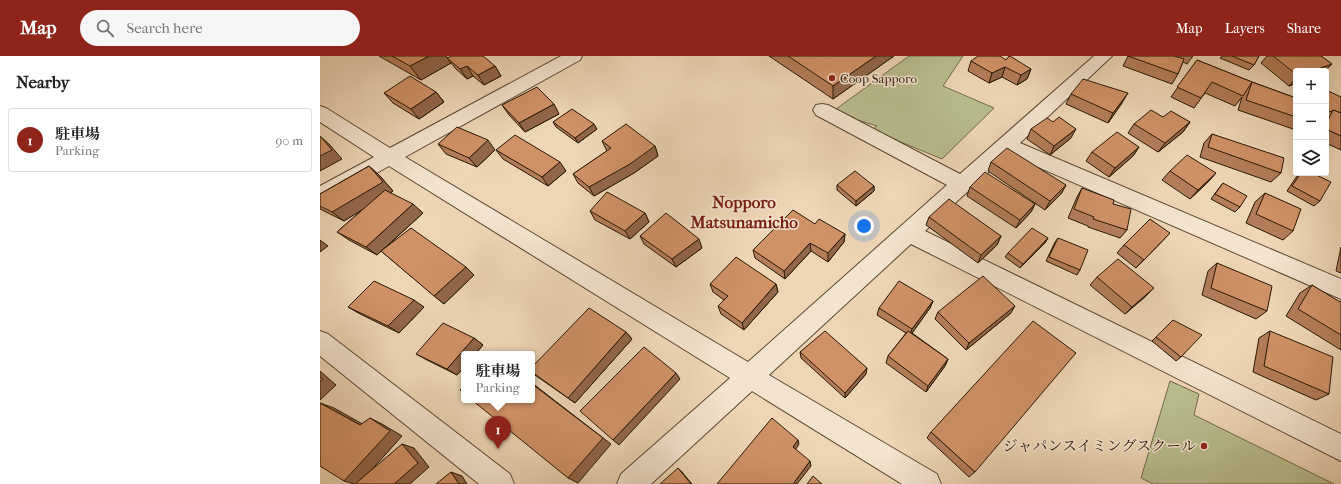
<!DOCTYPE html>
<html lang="en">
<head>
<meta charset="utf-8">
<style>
	body { margin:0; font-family:"IM FELL French Canon","Noto Serif JP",serif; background:#f6f6f6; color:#202124 }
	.controls { position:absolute; right:12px; top:12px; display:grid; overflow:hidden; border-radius:4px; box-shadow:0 4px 16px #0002 }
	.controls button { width:36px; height:36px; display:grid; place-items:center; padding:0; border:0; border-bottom:1px solid #e0e0e0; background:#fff; color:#202124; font:20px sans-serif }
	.you { position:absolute; left:544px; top:170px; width:14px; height:14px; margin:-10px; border:3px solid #fff; border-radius:50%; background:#1a73e8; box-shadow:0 0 0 6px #1a73e833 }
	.badge { display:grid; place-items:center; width:26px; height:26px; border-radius:50%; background:#8f2418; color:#fff; font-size:13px; font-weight:700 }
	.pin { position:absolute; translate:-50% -33px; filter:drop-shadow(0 1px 2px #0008) }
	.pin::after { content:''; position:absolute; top:21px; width:14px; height:12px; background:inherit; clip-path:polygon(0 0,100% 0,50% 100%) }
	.popup { position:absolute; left:141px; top:295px; width:74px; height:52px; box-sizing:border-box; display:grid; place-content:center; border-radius:4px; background:#fff; filter:drop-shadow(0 1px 3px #0005); font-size:13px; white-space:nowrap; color:#757577 }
	.popup b { font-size:15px; color:#202124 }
	.popup::after { content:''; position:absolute; left:50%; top:100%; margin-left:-8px; border:8px solid transparent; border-top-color:#fff }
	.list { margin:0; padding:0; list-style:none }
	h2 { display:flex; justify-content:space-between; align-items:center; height:52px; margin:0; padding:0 16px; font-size:17px }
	h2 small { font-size:13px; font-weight:400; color:#757577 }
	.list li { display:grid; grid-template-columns:26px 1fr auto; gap:12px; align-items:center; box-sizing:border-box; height:64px; margin:0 8px 8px; padding:0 8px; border:1px solid #e0e0e0; border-radius:4px }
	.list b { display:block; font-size:15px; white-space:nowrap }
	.list p { margin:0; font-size:13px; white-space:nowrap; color:#757577 }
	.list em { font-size:13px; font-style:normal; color:#757577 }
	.icon { flex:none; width:22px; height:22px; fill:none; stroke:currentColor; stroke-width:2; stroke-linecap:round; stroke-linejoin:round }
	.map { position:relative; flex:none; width:1021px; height:428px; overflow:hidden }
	header { display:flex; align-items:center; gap:24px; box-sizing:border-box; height:56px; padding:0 20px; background:#8f2418; color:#fff }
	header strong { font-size:19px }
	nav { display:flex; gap:22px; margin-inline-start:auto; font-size:14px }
	.search { width:280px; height:36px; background:#f6f6f6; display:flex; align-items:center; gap:10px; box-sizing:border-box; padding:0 14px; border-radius:22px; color:#757577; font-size:15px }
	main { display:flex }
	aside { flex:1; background:#fff }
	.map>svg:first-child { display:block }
</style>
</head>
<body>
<header>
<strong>Map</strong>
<div class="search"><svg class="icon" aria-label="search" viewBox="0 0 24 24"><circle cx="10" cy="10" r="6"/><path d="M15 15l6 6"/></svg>Search here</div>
<nav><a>Map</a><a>Layers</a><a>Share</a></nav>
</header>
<main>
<aside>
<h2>Nearby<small></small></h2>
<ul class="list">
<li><span class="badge">1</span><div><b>駐車場</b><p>Parking</p></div><em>90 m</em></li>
</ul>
</aside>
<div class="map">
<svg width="1021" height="428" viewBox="0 0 1021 428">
	<rect width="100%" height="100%" fill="#eed6b5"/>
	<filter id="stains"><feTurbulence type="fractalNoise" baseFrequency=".005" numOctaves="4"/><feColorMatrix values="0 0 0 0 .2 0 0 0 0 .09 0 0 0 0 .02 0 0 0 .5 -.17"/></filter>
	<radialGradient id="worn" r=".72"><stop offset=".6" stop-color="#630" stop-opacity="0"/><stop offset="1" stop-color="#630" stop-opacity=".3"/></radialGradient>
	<g fill="#b9bd8d" stroke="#706a49">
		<polygon points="589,0 643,0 623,30 674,52 622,103 552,74 557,70 512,56"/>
		<polygon points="850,325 879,338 874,359 1014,428 833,428 821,422"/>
	</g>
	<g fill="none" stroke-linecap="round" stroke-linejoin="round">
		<g stroke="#5a4831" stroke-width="2">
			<g id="minor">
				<polygon points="241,0 262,0 260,4 85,101 428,306 627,129 496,59 493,54 496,49 502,48 508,49 640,118 774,0 792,0 700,87 1021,223 1021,243 688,98 605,175 1021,378 1021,405 591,188 449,319 617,418 621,428 582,428 432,335 331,428 297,428 301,418 410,322 69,110 7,145 0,147 0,130 54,101 0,66 0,50 6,52 70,92"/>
				<polygon points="0,275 8,278 190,418 194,428 159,428 0,300"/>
			</g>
		</g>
		<use href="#minor" fill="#f4e4cf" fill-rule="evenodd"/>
	</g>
	<g fill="#b37d59" stroke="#281805">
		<polygon points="59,0 126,0 128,2 175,10 181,20 164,29 153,20 147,23 135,12 131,7 101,24"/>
		<polygon points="449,0 574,0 513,43"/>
		<polygon points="808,0 873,0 867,8 863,6 858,18 852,28 803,10"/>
		<polygon points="902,0 939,0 934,9 929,14 900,2"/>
		<polygon points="947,0 1001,0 1012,8 1005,15 976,15 976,27 969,30 941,7"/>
		<polygon points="686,4 711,13 707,23 697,29 682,21 669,27 648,15 651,5"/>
		<polygon points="877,4 932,26 976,42 976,74 918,54 922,41 915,50 885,37 874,52 851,41"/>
		<polygon points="1006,34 1021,57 1021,94 1006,87"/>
		<polygon points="116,36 124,46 99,63 73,47 64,37"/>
		<polygon points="751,38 802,47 788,67 746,48"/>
		<polygon points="182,49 239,58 205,76 189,59"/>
		<polygon points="843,61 870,66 863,76 838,96 808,77 814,68"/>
		<polygon points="233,66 277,73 258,87 236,71"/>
		<polygon points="711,73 751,82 730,99 707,83"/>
		<polygon points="892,78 961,117 951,126 880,101 884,87"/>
		<polygon points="282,85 335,90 338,100 314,117 274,140 258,127 253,118 287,95"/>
		<polygon points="118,88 175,94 157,111 126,98"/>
		<polygon points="819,91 813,100 789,121 766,105 772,96"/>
		<polygon points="176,94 246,115 228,130 183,103"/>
		<polygon points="671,106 746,129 741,138 725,154 668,115"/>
		<polygon points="49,110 59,119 73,135 70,137 103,157 65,192 146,211 154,219 124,248 61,195 57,199 29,184 17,176 43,153 24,165 0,153 0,138"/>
		<polygon points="850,115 896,117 888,126 870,143 842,124"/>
		<polygon points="979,117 992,117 1000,145 994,150 967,135"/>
		<polygon points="903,127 920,151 915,156 891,143 899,132"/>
		<polygon points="517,129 554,130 554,135 536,150 517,134"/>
		<polygon points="650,131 715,148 711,156 696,172 647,140"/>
		<polygon points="762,132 793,148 807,174 800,182 768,171 768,170 748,162 757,141"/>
		<polygon points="945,137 973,175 963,184 926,167 935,146"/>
		<polygon points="270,155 325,157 329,166 310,183 275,164"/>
		<polygon points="609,161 681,180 677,189 658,207 606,169"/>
		<polygon points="495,168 525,178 524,186 508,206 491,195 465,223 435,202 433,194"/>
		<polygon points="320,180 382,192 356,211 324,188"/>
		<polygon points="728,182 725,187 700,212 685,201 688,197"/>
		<polygon points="738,182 760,214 757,219 726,205 735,186"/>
		<polygon points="842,185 816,212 797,197 804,189"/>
		<polygon points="1021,191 1021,217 1016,215"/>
		<polygon points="897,207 947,255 936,263 882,239 888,215"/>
		<polygon points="777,221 826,240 805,258 770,229"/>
		<polygon points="390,228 456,228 458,236 424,274 401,258 398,250 404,244 393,236"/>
		<polygon points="992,229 1019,246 1021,245 1021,294 966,260 980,237"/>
		<polygon points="613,245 610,252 592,277 628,303 625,310 606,336 566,307 568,300 586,277 557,259 559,252"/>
		<polygon points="28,251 104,251 79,277 40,258"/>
		<polygon points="618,256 691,257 646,294 615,263"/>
		<polygon points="853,264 861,301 856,305 832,285"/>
		<polygon points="950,275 1009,338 996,344 933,316 939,282"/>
		<polygon points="306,276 312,283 255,347 212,317"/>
		<polygon points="154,282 163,289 155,298 144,298 144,311 137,319 107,304 96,298"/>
		<polygon points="480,296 546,318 525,342 481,302"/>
		<polygon points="611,376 655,416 649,421 607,382"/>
	</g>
	<g fill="#926648" stroke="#281805">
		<polygon points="109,0 126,0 131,7 101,24 90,10"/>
		<polygon points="556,0 574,0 513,43 513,30"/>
		<polygon points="1012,8 1005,15 992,15"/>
		<polygon points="147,10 153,20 147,23 140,13"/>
		<polygon points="175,10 181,20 164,29 158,19"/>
		<polygon points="685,11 682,21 669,27 672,17"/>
		<polygon points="711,13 707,23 697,29 701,19"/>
		<polygon points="976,22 976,27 969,30"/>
		<polygon points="116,36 124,46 99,63 91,53"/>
		<polygon points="808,37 802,47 788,67 793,57"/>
		<polygon points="234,48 239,58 205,76 199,67"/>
		<polygon points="870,66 863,76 838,96 845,87"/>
		<polygon points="274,68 277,73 258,87 255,82"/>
		<polygon points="756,73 751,82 730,99 734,90"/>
		<polygon points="0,80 9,88 22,103 0,115"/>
		<polygon points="168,84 175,94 157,111 149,102"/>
		<polygon points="335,90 338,100 314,117 274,140 269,131"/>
		<polygon points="819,91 813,100 789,121 795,112"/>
		<polygon points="240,106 246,115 228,130 222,121"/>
		<polygon points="49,110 59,119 73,135 24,165 12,156"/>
		<polygon points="896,117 888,126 870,143 878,134"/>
		<polygon points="746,129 741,138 725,154 730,145"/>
		<polygon points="554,130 554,135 536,150 536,145"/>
		<polygon points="93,148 103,157 57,199 46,191"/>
		<polygon points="715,148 711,156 696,172 700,164"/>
		<polygon points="325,157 329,166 310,183 305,175"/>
		<polygon points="850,177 842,185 816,212 824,204"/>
		<polygon points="525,178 524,186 508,206 508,197"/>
		<polygon points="681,180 677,189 658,207 661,199"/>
		<polygon points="728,182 725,187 700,212 703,208"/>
		<polygon points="379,183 382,192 356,211 352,203"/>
		<polygon points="0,184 8,190 0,196"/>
		<polygon points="490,187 491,195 465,223 464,215"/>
		<polygon points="146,211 154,219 124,248 114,240"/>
		<polygon points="456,228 458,236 424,274 422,267"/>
		<polygon points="834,232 826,240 805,258 812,251"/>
		<polygon points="94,244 104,251 79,277 68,270"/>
		<polygon points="613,245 610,252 590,280 592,273"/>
		<polygon points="695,250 691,257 646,294 649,287"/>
		<polygon points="306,276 312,283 255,347 248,342"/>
		<polygon points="154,282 163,289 155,298 144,298 144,311 137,319 127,313"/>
		<polygon points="628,303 625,310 606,336 608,330"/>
		<polygon points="547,312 546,318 525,342 525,337"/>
		<polygon points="0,315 16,329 0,344"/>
		<polygon points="356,317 360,323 299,389 293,384"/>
		<polygon points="212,327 291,388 258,427 248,422"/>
		<polygon points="0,347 14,352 53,374 40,369"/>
		<polygon points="50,362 62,368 82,380 39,428 34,428 24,425"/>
		<polygon points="478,384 479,388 474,396 473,391"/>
		<polygon points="82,388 94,392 109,411 90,428 74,428"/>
		<polygon points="490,405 491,410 477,428 473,428"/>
		<polygon points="358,412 362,416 372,428 371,428"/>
		<polygon points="131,416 142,420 147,428 139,428"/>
	</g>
	<g fill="#d09167" stroke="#281805">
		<polygon points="72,0 109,0 90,10"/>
		<polygon points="132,0 163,0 175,10 158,19 147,10 140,13 127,2"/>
		<polygon points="468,0 556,0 513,30"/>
		<polygon points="658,0 680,0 686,4 689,0 690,0 711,13 701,19 685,11 672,17 651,5"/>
		<polygon points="808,0 854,0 864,3 858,18"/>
		<polygon points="912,0 939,0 934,9"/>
		<polygon points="953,0 1001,0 1012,8 992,15 976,15 976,18"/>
		<polygon points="877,4 932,26 923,40 892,26 881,42 857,31"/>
		<polygon points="90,20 116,36 91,53 64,37"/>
		<polygon points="763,23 808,37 793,57 751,38"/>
		<polygon points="932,26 976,42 976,61 926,44"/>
		<polygon points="217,31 234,48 199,67 182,49"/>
		<polygon points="1006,34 1021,41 1021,57 1013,54 1011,56 1006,53"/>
		<polygon points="252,53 274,68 255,82 233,66"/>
		<polygon points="831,54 843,61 851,55 870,66 845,87 814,68"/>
		<polygon points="1013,54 1021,57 1021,80 1006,73 1006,68"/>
		<polygon points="739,61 756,73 734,90 711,73 727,62 733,66"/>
		<polygon points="306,68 335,90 310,108 269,131 253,118 291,92 282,85"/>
		<polygon points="137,71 168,84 149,102 118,88"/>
		<polygon points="797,76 819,91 795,112 772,96"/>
		<polygon points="892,78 964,102 961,117 888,91"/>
		<polygon points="195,79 240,106 222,121 176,94"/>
		<polygon points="0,80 12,94 0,100"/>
		<polygon points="687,92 746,129 730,145 671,106"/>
		<polygon points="867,99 896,117 878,134 850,115"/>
		<polygon points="49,110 63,126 12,156 0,150 0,138"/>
		<polygon points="535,115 554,130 536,145 517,129"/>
		<polygon points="665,116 715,148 700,164 650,131"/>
		<polygon points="981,117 992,117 1011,126 1000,145 972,130"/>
		<polygon points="903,127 927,140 920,151 895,138"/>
		<polygon points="762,132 794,144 793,148 811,153 807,174 773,163 774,161 754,153"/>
		<polygon points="65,134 93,148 46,191 17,176"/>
		<polygon points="287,136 325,157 305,175 270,155"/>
		<polygon points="945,137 981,153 973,175 936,158"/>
		<polygon points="629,143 681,180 661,199 609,161"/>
		<polygon points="473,154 495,168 499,163 525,178 508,197 490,187 464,215 433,194"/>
		<polygon points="346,157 379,183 352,203 320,180"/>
		<polygon points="830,163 850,177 824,204 804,189"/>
		<polygon points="91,172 146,211 114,240 61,195"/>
		<polygon points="712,172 728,182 703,208 688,197"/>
		<polygon points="738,182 768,194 760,214 729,201"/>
		<polygon points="416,201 456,228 422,267 398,250 408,240 390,228"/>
		<polygon points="798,203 834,232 812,251 777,221"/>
		<polygon points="897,207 952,230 947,255 891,232"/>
		<polygon points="663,220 695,250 649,287 618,256"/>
		<polygon points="54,225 94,244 68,270 28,251"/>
		<polygon points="579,225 613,245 592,273 559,252"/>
		<polygon points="992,229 1020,246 1021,245 1021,279 978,253"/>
		<polygon points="269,252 306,276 248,342 212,316 212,311"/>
		<polygon points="853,264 882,279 861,301 836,281"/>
		<polygon points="713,265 756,297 655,416 611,376"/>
		<polygon points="123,267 154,282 127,313 96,298"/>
		<polygon points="505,275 547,312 525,337 480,296"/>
		<polygon points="588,275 628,303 608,330 568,300"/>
		<polygon points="950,275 1013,301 1009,338 944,310"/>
		<polygon points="324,291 356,317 293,384 260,355"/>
		<polygon points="0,321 3,323 0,326"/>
		<polygon points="212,328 283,382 248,422 152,344 212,344"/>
		<polygon points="144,331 144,337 140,334"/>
		<polygon points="0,347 40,369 50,362 70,375 24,425 0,410"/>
		<polygon points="452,362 478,384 473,391 490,405 473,428 397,428"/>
		<polygon points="82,388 98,407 74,428 35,428"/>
		<polygon points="358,412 371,428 340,428"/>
		<polygon points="131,416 139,428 116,428"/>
		<polygon points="493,420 502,428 487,428"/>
	</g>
	<g fill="#8f2418" stroke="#f4e4cf" stroke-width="1.5">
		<circle cx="512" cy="22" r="4"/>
		<circle cx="884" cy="390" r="4"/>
	</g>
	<g text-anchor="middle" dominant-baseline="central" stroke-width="3" stroke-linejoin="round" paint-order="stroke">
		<g font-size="13" fill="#281805" stroke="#f4e4cf" text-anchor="start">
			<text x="520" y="22">Coop Sapporo</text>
		</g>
		<g font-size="15" fill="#281805" stroke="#f4e4cf" text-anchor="end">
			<text x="876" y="390">ジャパンスイミングスクール</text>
		</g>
		<g font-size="17" font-weight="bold" fill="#7a1f14" stroke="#f4e4cf">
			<text x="424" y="146">Nopporo<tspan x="424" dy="20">Matsunamicho</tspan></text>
		</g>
	</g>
	<rect width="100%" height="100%" filter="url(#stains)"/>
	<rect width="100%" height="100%" fill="url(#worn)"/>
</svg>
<div class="controls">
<button>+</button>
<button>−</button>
<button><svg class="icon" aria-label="layers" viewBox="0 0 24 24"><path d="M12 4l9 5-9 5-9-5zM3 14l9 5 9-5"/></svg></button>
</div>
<div class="you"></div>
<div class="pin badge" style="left:178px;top:393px">1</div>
<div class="popup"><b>駐車場</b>Parking</div>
</div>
</main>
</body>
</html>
